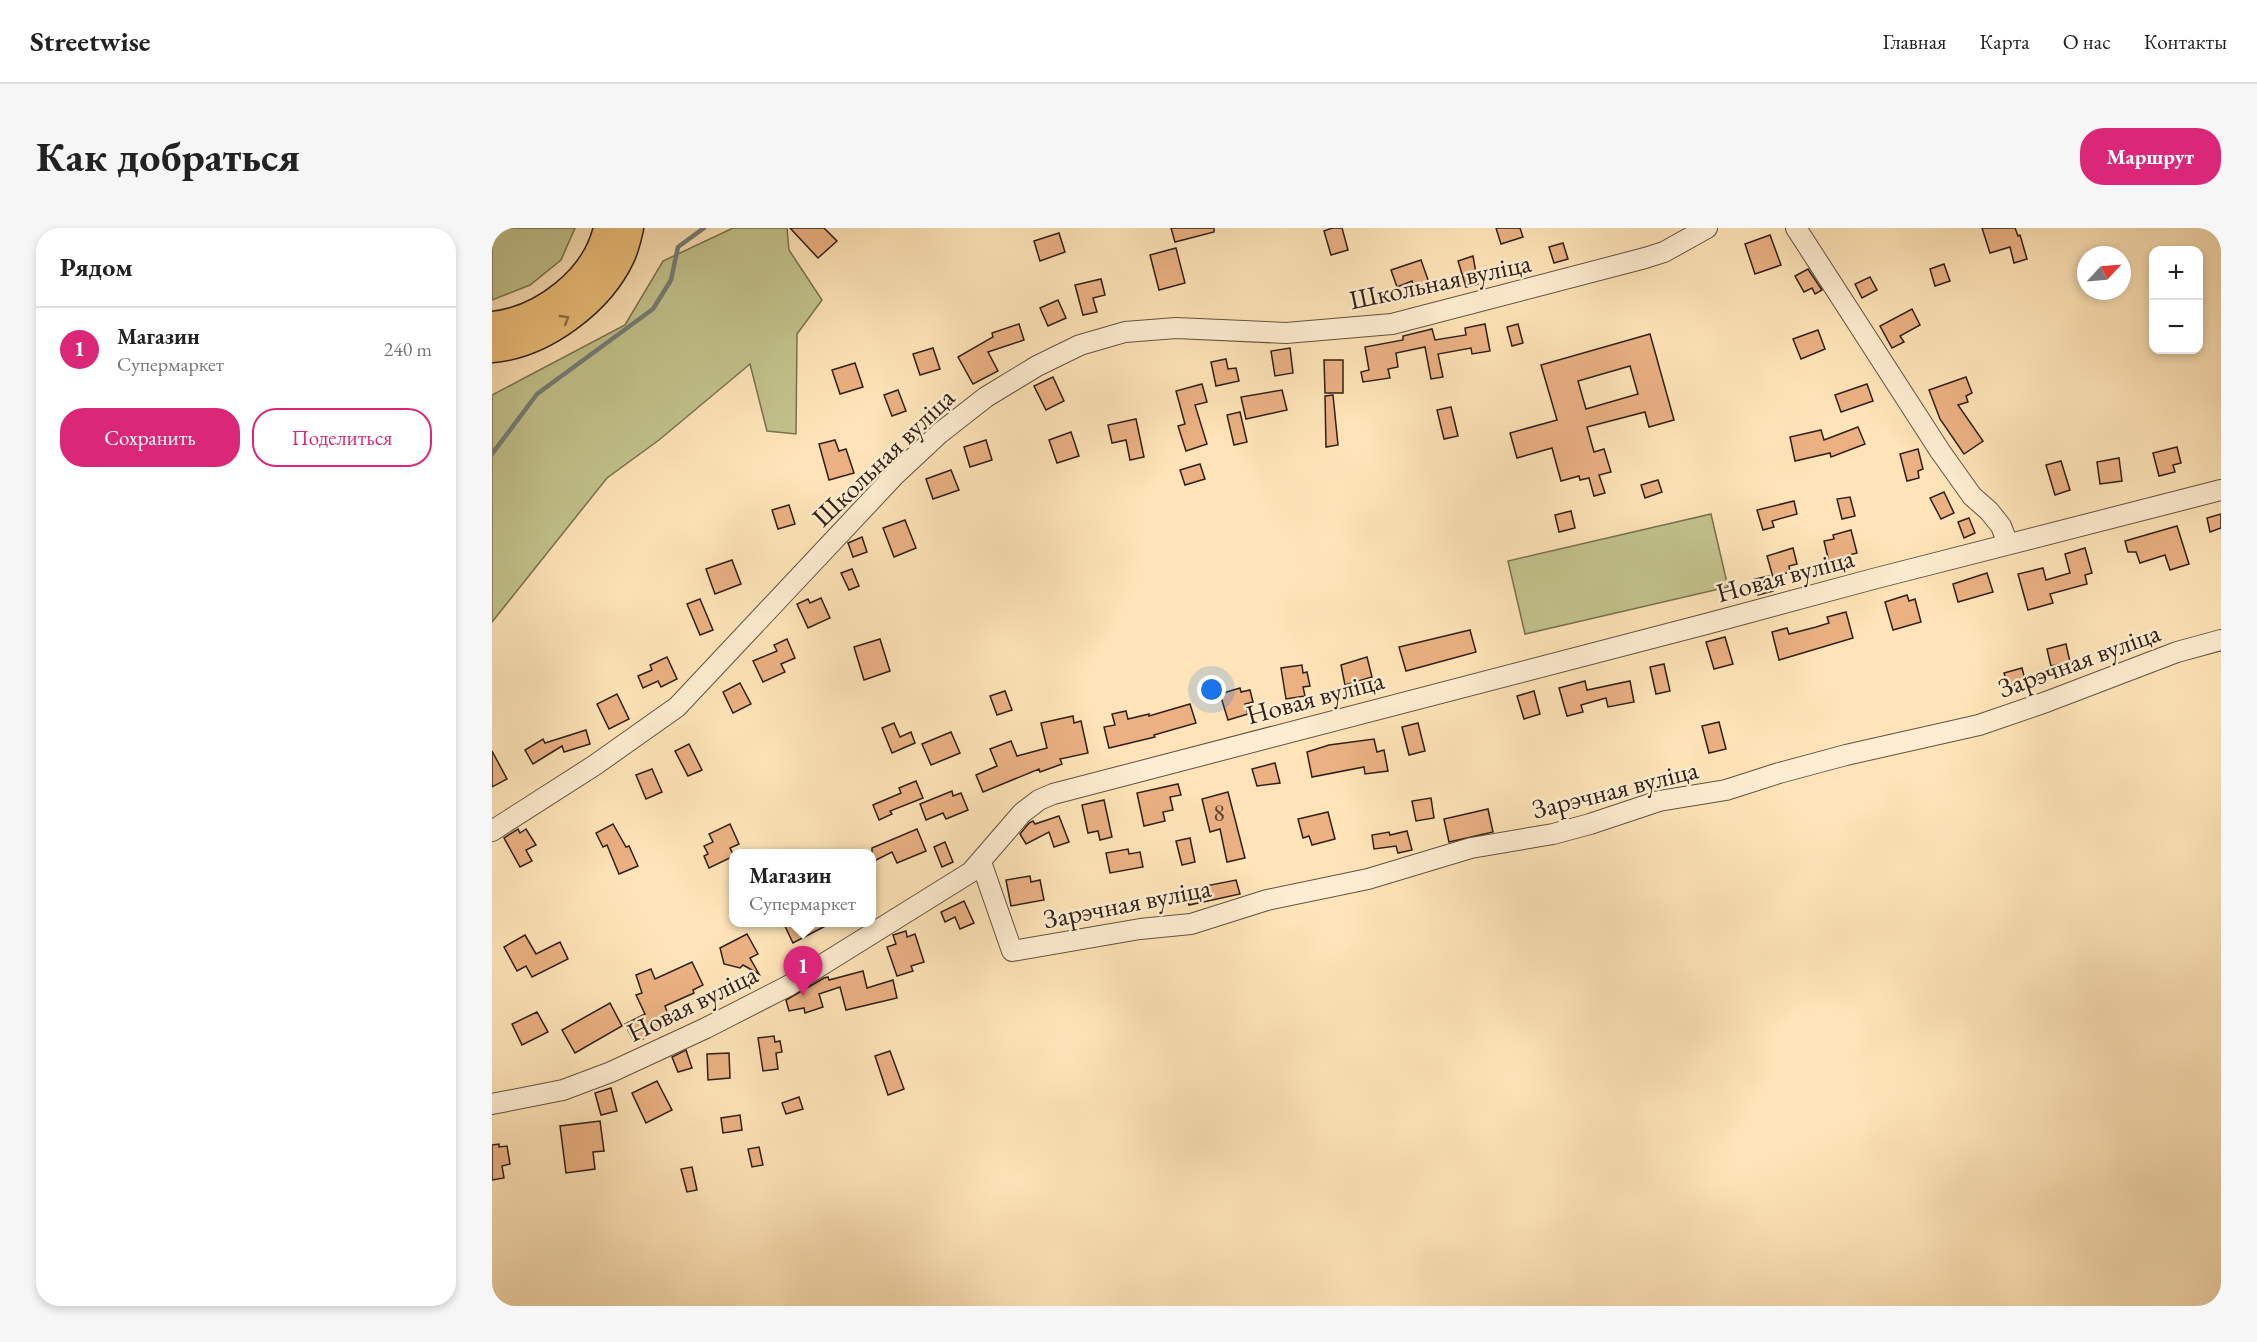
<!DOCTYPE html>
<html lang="ru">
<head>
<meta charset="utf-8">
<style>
	body { margin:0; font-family:"EB Garamond",serif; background:#f6f6f6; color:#222 }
	.controls { position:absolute; right:18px; top:18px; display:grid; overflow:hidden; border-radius:12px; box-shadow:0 3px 9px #0003 }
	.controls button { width:54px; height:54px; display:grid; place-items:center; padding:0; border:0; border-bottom:2px solid #e0e0e0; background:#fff; color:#222; font:30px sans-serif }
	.compass { position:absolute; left:1585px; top:18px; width:54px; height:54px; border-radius:50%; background:#fff; box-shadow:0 3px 9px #0003; rotate:64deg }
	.you { position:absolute; left:720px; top:462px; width:21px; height:21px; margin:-15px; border:4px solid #fff; border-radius:50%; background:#1a73e8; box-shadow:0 0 0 9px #1a73e833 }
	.badge { display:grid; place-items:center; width:39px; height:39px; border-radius:50%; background:#db2777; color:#fff; font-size:20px; font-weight:700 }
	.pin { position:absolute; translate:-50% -50px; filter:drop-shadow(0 2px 3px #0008) }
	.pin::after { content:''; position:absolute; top:32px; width:21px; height:18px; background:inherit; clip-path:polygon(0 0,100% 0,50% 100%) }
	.popup { position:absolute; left:237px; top:621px; width:147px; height:78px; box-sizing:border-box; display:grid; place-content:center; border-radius:12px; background:#fff; filter:drop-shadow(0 2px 4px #0005); font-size:20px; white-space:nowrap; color:#767676 }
	.popup b { font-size:22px; color:#222 }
	.popup::after { content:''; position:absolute; left:50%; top:100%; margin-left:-12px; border:12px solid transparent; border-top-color:#fff }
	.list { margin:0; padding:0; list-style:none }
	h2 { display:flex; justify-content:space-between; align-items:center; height:78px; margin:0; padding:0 24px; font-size:26px }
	h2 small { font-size:20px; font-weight:400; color:#767676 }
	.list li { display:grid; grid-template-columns:39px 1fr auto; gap:18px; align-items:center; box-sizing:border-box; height:84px; padding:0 24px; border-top:2px solid #e0e0e0 }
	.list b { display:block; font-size:22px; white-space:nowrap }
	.list p { margin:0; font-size:20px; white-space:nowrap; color:#767676 }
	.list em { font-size:20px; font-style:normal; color:#767676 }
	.actions { display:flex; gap:12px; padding:18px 24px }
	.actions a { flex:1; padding:14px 0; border:2px solid #db2777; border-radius:24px; text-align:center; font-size:21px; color:#db2777 }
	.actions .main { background:#db2777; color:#fff }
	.map { position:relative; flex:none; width:1729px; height:1078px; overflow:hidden; border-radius:24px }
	header { display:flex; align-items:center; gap:36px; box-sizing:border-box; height:84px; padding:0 30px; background:#fff; border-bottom:2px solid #e0e0e0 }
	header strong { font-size:28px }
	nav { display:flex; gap:33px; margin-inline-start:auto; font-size:21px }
	.intro { display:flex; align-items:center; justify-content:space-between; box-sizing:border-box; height:144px; padding:0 36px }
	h1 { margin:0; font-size:42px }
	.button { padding:15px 27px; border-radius:24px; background:#db2777; color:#fff; font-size:21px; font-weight:700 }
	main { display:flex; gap:36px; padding:0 36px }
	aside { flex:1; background:#fff; border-radius:24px; box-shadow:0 3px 9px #0003 }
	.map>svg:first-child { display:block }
</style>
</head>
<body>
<header>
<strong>Streetwise</strong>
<nav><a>Главная</a><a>Карта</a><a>О нас</a><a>Контакты</a></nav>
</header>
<div class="intro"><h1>Как добраться</h1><a class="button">Маршрут</a></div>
<main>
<aside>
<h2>Рядом<small></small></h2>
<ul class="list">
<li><span class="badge">1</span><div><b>Магазин</b><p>Супермаркет</p></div><em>240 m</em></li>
</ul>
<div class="actions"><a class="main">Сохранить</a><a>Поделиться</a></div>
</aside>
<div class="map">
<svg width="1729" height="1078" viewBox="0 0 1729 1078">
	<rect width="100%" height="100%" fill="#fee4b8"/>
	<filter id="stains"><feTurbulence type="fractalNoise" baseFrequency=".00333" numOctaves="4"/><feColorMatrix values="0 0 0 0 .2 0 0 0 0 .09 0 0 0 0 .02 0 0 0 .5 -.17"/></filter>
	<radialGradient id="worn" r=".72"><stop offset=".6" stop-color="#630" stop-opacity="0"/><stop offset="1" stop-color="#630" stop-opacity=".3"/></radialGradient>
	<g fill="#c3c38d" stroke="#797252" stroke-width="1.5">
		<polygon points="0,0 83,0 69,32 38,57 0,72"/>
		<polygon points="241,0 295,0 297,22 330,72 305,106 304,206 275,203 258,136 167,212 115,250 0,394 0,167 133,97 171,33"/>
		<polygon points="1219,286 1236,359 1033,406 1016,333"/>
	</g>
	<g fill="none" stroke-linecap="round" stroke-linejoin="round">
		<polyline stroke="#767e79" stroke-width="4.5" points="0,226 45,166 161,81 179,52 186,19 212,0"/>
	</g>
	<g fill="#ebb183" stroke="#2f2018" stroke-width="1.5" fill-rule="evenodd">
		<polygon points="298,0 332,0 345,13 326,30"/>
		<polygon points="679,0 722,0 722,4 683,14"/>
		<polygon points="840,0 850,0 856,22 839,27 832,3"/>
		<polygon points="1004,0 1028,0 1031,9 1009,16"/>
		<polygon points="1490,0 1523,0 1526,8 1528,7 1535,31 1522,35 1518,19 1498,25"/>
		<polygon points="567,5 573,24 548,33 542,13"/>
		<polygon points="1278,7 1289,37 1263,46 1253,16"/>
		<polygon points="1071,15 1076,31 1062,35 1057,19"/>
		<polygon points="684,20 693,55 667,62 658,27"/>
		<polygon points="981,28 986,56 974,59 966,33"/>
		<polygon points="929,32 940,63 925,68 920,53 905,59 899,42"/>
		<polygon points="1452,36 1458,53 1443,58 1438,41"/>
		<polygon points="1316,41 1330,62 1323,66 1320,60 1312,64 1303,48"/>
		<polygon points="1378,49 1385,62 1370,70 1363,56"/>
		<polygon points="609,51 613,67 601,70 605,84 591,87 583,57"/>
		<polygon points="566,72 574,90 556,98 548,80"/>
		<polygon points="1420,81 1428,97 1408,108 1412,114 1400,120 1388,98"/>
		<polygon points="527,96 532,112 496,124 506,143 481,156 466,129 501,109 500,105"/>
		<polygon points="993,96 998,123 980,126 979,120 946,126 951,149 939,151 933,119 904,125 906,139 896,141 898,150 871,154 869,144 877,142 873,119 911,112 911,108 940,101 943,112 974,107 973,100"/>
		<polygon points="1026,96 1031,115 1020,118 1015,99"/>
		<polygon points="1326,102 1333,121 1309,131 1301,111"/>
		<path d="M1158 106 1182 192 1157 199 1153 184 1095 199 1102 224 1112 221 1119 244 1107 247 1113 265 1102 268 1097 250 1088 252 1087 248 1069 253 1060 220 1025 230 1018 205 1065 192 1049 137ZM1138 138 1146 166 1094 181 1086 153Z"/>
		<polygon points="441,120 448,141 428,147 421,126"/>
		<polygon points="798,120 801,145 783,148 779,123"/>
		<polygon points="734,131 736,141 744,140 747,153 724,158 719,134"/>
		<polygon points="832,132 851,132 851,165 833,165"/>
		<polygon points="363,135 371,159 348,166 340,142"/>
		<polygon points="561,149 572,173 554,182 542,158"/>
		<polygon points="1474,149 1480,165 1474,168 1476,174 1466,177 1491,213 1472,226 1448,191 1437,162"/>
		<polygon points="710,156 715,174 703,177 715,216 694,223 686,198 693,196 684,163"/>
		<polygon points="1375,156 1381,173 1349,184 1343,167"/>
		<polygon points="406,162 414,183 400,188 392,167"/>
		<polygon points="790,162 795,182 754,191 749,169"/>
		<polygon points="841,167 846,217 834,219 833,168"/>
		<polygon points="959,179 966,208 952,211 945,182"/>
		<polygon points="748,184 755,214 742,217 735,187"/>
		<polygon points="644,191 652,229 638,232 634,212 620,215 616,197"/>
		<polygon points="1366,199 1373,216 1339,229 1338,225 1303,233 1298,209 1329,202 1332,212"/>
		<polygon points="579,204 587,228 565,235 557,212"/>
		<polygon points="343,212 347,223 354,221 362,245 337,252 327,216"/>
		<polygon points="494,212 500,232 478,239 472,219"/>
		<polygon points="1685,219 1689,235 1681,237 1683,244 1667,248 1661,225"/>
		<polygon points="1426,221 1431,241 1426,243 1427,250 1415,253 1408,226"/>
		<polygon points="1627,230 1630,253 1608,256 1605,234"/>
		<polygon points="1569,233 1578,262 1563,267 1554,237"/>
		<polygon points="708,236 713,251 693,257 688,242"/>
		<polygon points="459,242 467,262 441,271 434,251"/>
		<polygon points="1166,252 1170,264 1153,270 1149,257"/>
		<polygon points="1452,264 1462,285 1449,291 1438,270"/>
		<polygon points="1358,269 1363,288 1350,291 1345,271"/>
		<polygon points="1302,273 1305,286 1280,293 1282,299 1271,302 1265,282"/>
		<polygon points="297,277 303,296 286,301 280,282"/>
		<polygon points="1079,283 1083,300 1067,304 1063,287"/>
		<polygon points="1729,286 1729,300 1718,304 1715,290"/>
		<polygon points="1477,290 1483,305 1472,310 1466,294"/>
		<polygon points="413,292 424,320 402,329 391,300"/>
		<polygon points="1685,298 1697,336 1678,342 1673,327 1648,335 1644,324 1636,324 1633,313"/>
		<polygon points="1359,302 1365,325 1357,327 1358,333 1338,338 1332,313 1342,311 1341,307"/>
		<polygon points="370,309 375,324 361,329 356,315"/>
		<polygon points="1301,320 1305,336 1297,338 1298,344 1281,349 1275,328"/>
		<polygon points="1593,320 1600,345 1593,347 1595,356 1558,366 1561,375 1536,382 1526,346 1551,340 1554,352 1578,345 1573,326"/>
		<polygon points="240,332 249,356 223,366 214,341"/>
		<polygon points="360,341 367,358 357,362 349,345"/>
		<polygon points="1495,345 1501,364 1466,374 1461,356"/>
		<polygon points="1277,348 1281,363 1266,367 1263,351"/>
		<polygon points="1415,367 1417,373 1423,371 1429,394 1401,402 1393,374"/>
		<polygon points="329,370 338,390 316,400 305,376 316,371 318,375"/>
		<polygon points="208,371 221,402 208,407 195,376"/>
		<polygon points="1354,384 1361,410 1287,432 1280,404 1295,400 1297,406 1324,399 1337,395 1335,389"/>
		<polygon points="978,402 984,424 914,443 907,419"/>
		<polygon points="1233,409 1241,436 1222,441 1214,414"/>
		<polygon points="295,411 303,430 289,436 293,444 271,454 261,433 285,423 282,417"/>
		<polygon points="388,411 398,443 372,452 362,419"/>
		<polygon points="1574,416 1578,434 1559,438 1555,421"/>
		<polygon points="175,429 185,451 169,459 166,453 151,460 146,448 160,442 158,437"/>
		<polygon points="875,429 880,449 853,457 849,437"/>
		<polygon points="1172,436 1178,463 1164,466 1158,439"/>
		<polygon points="810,437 811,445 815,444 818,458 811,459 813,468 794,471 789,440"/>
		<polygon points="1530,440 1535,460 1518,465 1512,445"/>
		<polygon points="1093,453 1095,462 1138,453 1142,474 1116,479 1114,470 1089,477 1091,484 1075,488 1067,460"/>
		<polygon points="248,455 259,476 241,485 231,464"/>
		<polygon points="748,460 749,464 758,462 761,474 753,476 756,486 736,492 728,466"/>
		<polygon points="513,463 520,482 505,487 498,468"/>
		<polygon points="1042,463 1048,486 1032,491 1025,468"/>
		<polygon points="125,466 137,491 117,501 105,476"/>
		<polygon points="698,476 704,495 662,507 663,509 617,520 612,499 623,497 620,486 634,483 636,491 657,486 657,488"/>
		<polygon points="581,488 582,495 589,493 596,525 568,531 570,536 548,544 547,541 491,564 484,547 505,538 498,521 519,513 525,528 555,520 549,495"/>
		<polygon points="1227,494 1234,521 1217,525 1210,498"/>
		<polygon points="402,495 408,509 419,504 423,515 400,525 390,500"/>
		<polygon points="926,495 933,523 917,527 910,499"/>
		<polygon points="94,502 98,516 72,524 70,518 41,536 33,522 51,511 53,515"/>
		<polygon points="459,504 468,525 439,537 430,516"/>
		<polygon points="882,511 885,524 892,522 896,543 873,546 872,539 820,549 815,524 837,517"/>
		<polygon points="197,516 210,542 196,548 183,523"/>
		<polygon points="0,523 15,551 0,559"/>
		<polygon points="783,535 788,555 765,558 760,541"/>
		<polygon points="160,541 170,564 154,571 144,547"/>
		<polygon points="424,553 431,570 398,583 400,586 387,592 381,577 409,565 407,560"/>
		<polygon points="686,556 689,567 678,569 681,582 671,584 673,593 652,598 645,565"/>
		<polygon points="460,563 461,568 469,565 476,582 454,591 451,585 434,592 428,576"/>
		<polygon points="736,564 753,630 735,634 728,601 718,604 710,571"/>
		<polygon points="939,570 942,590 924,593 920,573"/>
		<polygon points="612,572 620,609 608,612 606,603 596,605 590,577"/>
		<polygon points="996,581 1001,604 957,614 952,591"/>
		<polygon points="836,584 843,611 820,617 817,608 811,610 806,591"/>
		<polygon points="567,588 577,614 562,619 557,604 534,616 528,606 537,595 541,593 543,596"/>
		<polygon points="121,596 134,619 137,618 146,638 127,646 115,617 111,619 104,605"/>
		<polygon points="238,596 247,616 238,620 242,628 217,640 212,628 216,626 212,618 221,614 217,606"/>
		<polygon points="26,601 28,605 34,601 44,617 34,622 40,633 28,639 12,610"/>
		<polygon points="425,601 434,623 405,635 400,624 380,634 380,620"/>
		<polygon points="915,603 920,622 906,625 904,618 882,621 880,607 897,604 898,607"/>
		<polygon points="698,610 703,634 690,637 684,613"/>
		<polygon points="453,614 461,634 450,639 442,619"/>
		<polygon points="636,621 637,626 648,624 651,639 618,645 614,625"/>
		<polygon points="538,648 539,654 548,652 552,672 519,678 514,652"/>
		<polygon points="744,652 748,666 697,677 693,662"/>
		<polygon points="472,673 482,695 468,701 463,689 453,694 449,684"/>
		<polygon points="291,694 341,694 301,715"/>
		<polygon points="414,703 415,709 423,706 432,734 419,738 421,743 405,748 395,719 404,716 401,707"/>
		<polygon points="255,706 266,726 258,730 267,746 251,737 248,740 232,736 228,720"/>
		<polygon points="33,707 44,726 68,714 76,731 40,749 34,738 25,743 12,719"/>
		<polygon points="200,734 211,757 201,762 202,765 173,778 179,795 153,805 155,809 143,815 133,796 153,786 144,767 150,765 144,747 159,741 163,751"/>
		<polygon points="371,743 375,760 401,752 405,770 354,782 348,759 327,766 331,779 313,785 312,780 297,783 294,772 332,750 336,749 337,752"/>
		<polygon points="118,775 130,798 83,825 70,802"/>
		<polygon points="45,784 56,804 30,817 20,796"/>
		<polygon points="282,808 283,814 288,813 290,824 284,825 286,841 271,843 266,810"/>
		<polygon points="194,822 200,840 186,844 180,829"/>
		<polygon points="398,823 412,861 396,867 383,828"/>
		<polygon points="237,825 238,850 216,852 215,826"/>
		<polygon points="165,853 180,882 154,895 140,865"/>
		<polygon points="119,860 125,883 109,887 103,865"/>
		<polygon points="307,869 311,881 294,886 290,875"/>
		<polygon points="248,887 250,902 231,905 229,890"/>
		<polygon points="108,893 112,923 101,924 103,941 74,945 68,898"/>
		<polygon points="7,916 7,919 15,918 18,936 10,938 12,950 0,952 0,917"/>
		<polygon points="267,919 271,937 260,939 256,921"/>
		<polygon points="200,939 205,962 195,964 189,941"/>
	</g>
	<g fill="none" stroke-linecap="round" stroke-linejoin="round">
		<g stroke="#635140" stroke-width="22">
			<g id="minor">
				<polyline points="1304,0 1448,223 1480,268 1497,283 1509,298 1516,316"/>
				<polyline points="0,603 103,537 185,479 403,247 448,205 494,169 545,138 588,117 633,104 684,100 794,105 900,96 1153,30 1172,24 1215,0"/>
				<polyline points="489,634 520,723 648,701 699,696 775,672 876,651 979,620 1061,606 1098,596 1167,573 1234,562 1287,545 1354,527 1487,497 1554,474 1685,424 1729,412"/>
				<polyline points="0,876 71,862 119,844 214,800 296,758 479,644 530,585 547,572 561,566 1214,396 1381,351 1729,262"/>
			</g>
		</g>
		<g stroke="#2f2018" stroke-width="31">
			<g id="highway">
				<path d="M0 98C51 93 105 51 116 0"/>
				<path d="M0 120C51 116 108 73 129 27 133 18 135 9 137 0"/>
			</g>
		</g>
		<use href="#minor" stroke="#feedd1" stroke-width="20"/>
		<use href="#highway" stroke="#efc27c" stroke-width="28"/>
	</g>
	<defs><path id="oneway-chevron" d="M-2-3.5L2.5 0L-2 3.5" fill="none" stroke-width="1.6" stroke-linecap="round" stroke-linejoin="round" transform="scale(1.5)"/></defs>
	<use stroke="#8f714a" href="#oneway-chevron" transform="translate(73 91) rotate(-31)"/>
	<g text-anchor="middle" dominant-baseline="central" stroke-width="5" stroke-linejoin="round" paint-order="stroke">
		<g font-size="24" fill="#5e4433">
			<text x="727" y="584">8</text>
		</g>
		<g font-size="27" fill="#2f2018" stroke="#feedd1">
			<text transform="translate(948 53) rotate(-12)">Школьная вуліца</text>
			<text transform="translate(391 229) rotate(-44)">Школьная вуліца</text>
			<text transform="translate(1293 347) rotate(-15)">Новая вуліца</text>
			<text transform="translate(1587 432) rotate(-20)">Зарэчная вуліца</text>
			<text transform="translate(823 469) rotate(-15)">Новая вуліца</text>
			<text transform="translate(1123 561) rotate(-14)">Зарэчная вуліца</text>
			<text transform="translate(635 675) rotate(-11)">Зарэчная вуліца</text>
			<text transform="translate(200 775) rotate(-26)">Новая вуліца</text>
		</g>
	</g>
	<rect width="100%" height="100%" filter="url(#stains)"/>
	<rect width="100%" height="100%" fill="url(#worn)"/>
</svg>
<div class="controls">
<button>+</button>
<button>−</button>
</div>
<svg class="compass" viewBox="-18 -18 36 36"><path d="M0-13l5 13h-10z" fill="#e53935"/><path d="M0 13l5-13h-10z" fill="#767676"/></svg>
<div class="you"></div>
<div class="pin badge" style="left:311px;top:768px">1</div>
<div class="popup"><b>Магазин</b>Супермаркет</div>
</div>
</main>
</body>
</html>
